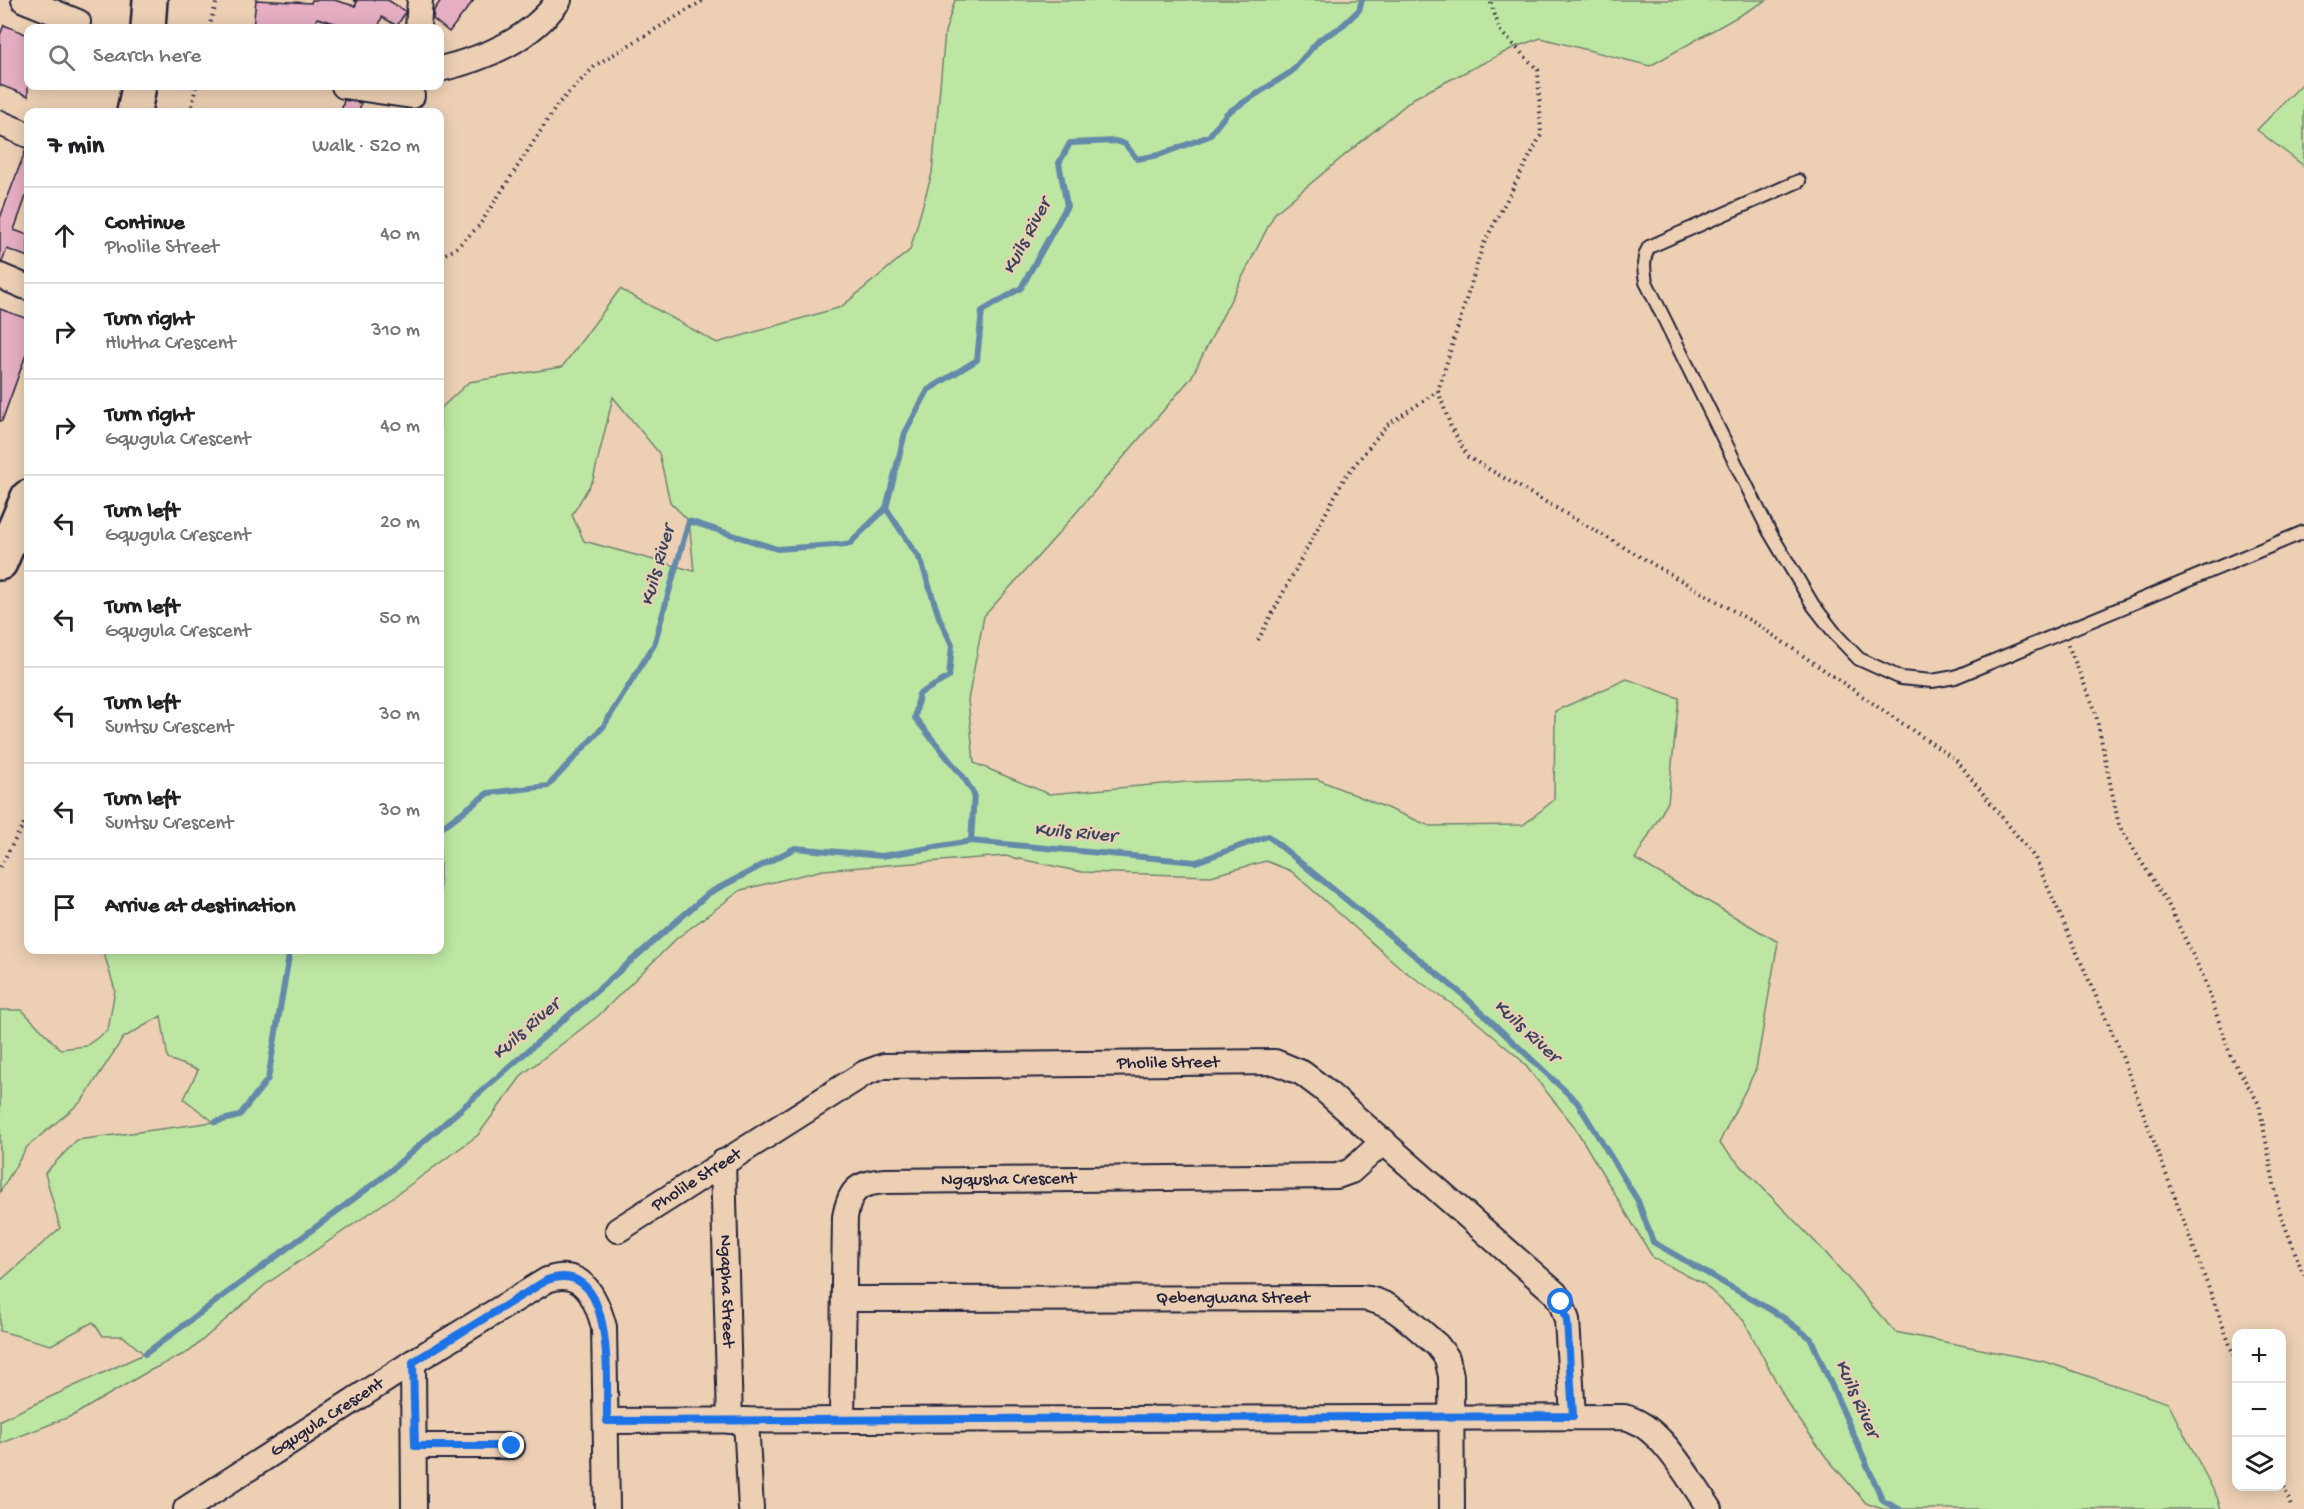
<!DOCTYPE html>
<html lang="en">
<head>
<meta charset="utf-8">
<style>
	body { margin:0; font-family:"Gochi Hand",sans-serif; background:#f2f2f2; color:#202124 }
	.controls { position:absolute; right:18px; bottom:18px; display:grid; overflow:hidden; border-radius:12px; box-shadow:0 3px 15px #0003 }
	.controls button { width:54px; height:54px; display:grid; place-items:center; padding:0; border:0; border-bottom:2px solid #e0e0e0; background:#fff; color:#202124; font:30px sans-serif }
	.stop { position:absolute; width:18px; height:18px; margin:-14px; border:4px solid #1a73e8; border-radius:50%; background:#fff }
	.stop.end { background:#1a73e8; border-color:#fff; box-shadow:0 2px 6px #0008 }
	.list { margin:0; padding:0; list-style:none }
	h2 { display:flex; justify-content:space-between; align-items:center; height:78px; margin:0; padding:0 24px; font-size:26px }
	h2 small { font-size:20px; font-weight:400; color:#757577 }
	.list li { display:grid; grid-template-columns:39px 1fr auto; gap:18px; align-items:center; box-sizing:border-box; height:96px; padding:0 24px; border-top:2px solid #e0e0e0 }
	.list b { display:block; font-size:22px; white-space:nowrap }
	.list p { margin:0; font-size:20px; white-space:nowrap; color:#757577 }
	.list em { font-size:20px; font-style:normal; color:#757577 }
	.icon { flex:none; width:33px; height:33px; fill:none; stroke:currentColor; stroke-width:2; stroke-linecap:round; stroke-linejoin:round }
	.map { position:relative; flex:none; width:2304px; height:1509px; overflow:hidden }
	.search { position:absolute; background:#fff; box-shadow:0 3px 15px #0003; left:24px; top:24px; width:420px; height:66px; display:flex; align-items:center; gap:15px; box-sizing:border-box; padding:0 21px; border-radius:12px; color:#757577; font-size:22px }
	.panel { position:absolute; background:#fff; box-shadow:0 3px 15px #0003; left:24px; top:108px; width:420px; height:846px; border-radius:12px }
	.map>svg:first-child { display:block }
</style>
</head>
<body>
<div class="map">
<svg width="2304" height="1509" viewBox="0 0 2304 1509">
	<rect width="100%" height="100%" fill="#edd0b4"/>
	<filter id="ink" filterUnits="userSpaceOnUse"><feTurbulence type="fractalNoise" baseFrequency=".0167" numOctaves="2"/><feDisplacementMap in="SourceGraphic" scale="12" xChannelSelector="R" yChannelSelector="G"/><feConvolveMatrix kernelMatrix="1 2 1 2 8 2 1 2 1" color-interpolation-filters="sRGB"/></filter>
	<g filter="url(#ink)">
		<g fill="#bde6a2" stroke="#70846e" stroke-width="1.5" fill-rule="evenodd">
			<path d="M955 0H1767L1650 66 1541 38 1515 47 1414 98 1275 213 1191 378 1052 541 984 616 968 700 974 763 1049 794 1186 782 1317 779 1430 826 1523 825 1554 800 1555 711 1627 679 1679 698 1668 802 1635 859 1778 942 1756 1069 1719 1143 1825 1252 1895 1332 2046 1362 2168 1403 2217 1497 2221 1509H1882L1866 1503 1826 1457 1788 1404 1744 1321 1704 1284 1653 1258 1574 1126 1521 1060 1472 1018 1403 970 1291 871 1266 861 1211 876 1082 872 1005 856 823 870 741 890 676 939 598 1016 523 1074 478 1135 396 1195 265 1285 190 1351 147 1372 74 1415 0 1444V1420L144 1354 123 1336H103L93 1322 51 1345 0 1331V1281L60 1228 45 1173 77 1140 214 1122 184 1099 198 1070 168 1059 161 1016 123 1038 82 1101 27 1147 0 1192V1010H22L60 1049 86 1046 108 1030 115 990 103 950H440V409L469 382 562 367 620 289 717 343 841 307 910 250 932 173 945 32ZM613 397 659 453 670 502 689 521 694 571 584 541 572 515 593 480Z"/>
			<polygon points="2304,82 2304,166 2257,130"/>
		</g>
		<g fill="none" stroke-linecap="round" stroke-linejoin="round">
			<g stroke="#658aa9" stroke-width="6">
				<polyline points="886,508 921,561 939,617 952,645 949,677 919,694 915,718 964,778 974,794 971,841"/>
				<polyline points="440,829 488,793 548,786 603,727 654,645 689,521 777,549 849,544 886,508 905,433 928,390 977,360 982,311 1021,288 1067,206 1059,163 1070,143 1116,141 1125,144 1137,159 1159,155 1209,136 1227,113 1291,72 1320,39 1340,28 1359,10 1362,0"/>
				<polyline points="215,1122 239,1116 268,1079 290,950"/>
				<polyline points="145,1354 383,1177 709,893 795,848 882,856 971,841 1196,862 1268,836 1463,995 1577,1102 1638,1201 1653,1242 1781,1316 1811,1339 1883,1501 1899,1509"/>
			</g>
		</g>
		<g fill="#e5aec3" stroke="#22223b" stroke-width="1.5">
			<polygon points="256,0 311,3 312,0 334,0 355,6 357,2 353,0 388,0 405,11 405,13 397,26 382,17 378,28 352,28 317,18 314,28 253,28"/>
			<polygon points="441,0 474,0 449,32 433,19 434,10"/>
			<polygon points="4,25 28,35 28,96 0,85 0,35"/>
			<polygon points="344,100 361,103 359,112 341,112"/>
			<polygon points="26,149 28,149 28,191 14,230 28,235 28,257 7,249 2,262 0,262 0,218"/>
			<polygon points="0,309 28,319 28,349 2,421 0,421"/>
		</g>
		<g fill="none" stroke-linecap="round" stroke-linejoin="round">
			<g stroke="#22223b" stroke-width="16">
				<path id="service" d="M1799 181 1649 247C1642 259 1644 269 1646 282L1769 531 1813 605 1837 636 1859 659 1901 678 1932 681 1955 677 2304 532"/>
			</g>
			<g stroke="#22223b" stroke-width="28">
				<g id="minor">
					<polyline points="24,0 78,22"/>
					<polyline points="418,28 420,0"/>
					<path d="M440 69C486 58 530 40 559 0"/>
					<polyline points="344,86 412,96"/>
					<polyline points="0,123 28,135"/>
					<polyline points="0,276 26,287"/>
					<path id="s1" d="M723 1162 730 1421"/>
					<path id="s2" d="M618 1230 865 1073 884 1066 1275 1062 1302 1073 1322 1088 1555 1293 1561 1302 1567 1320 1573 1416"/>
					<path id="s3" d="M845 1299 1361 1298C1392 1300 1414 1326 1437 1345L1447 1358 1451 1376 1452 1509"/>
					<polyline points="413,1362 414,1509"/>
					<polyline points="746,1420 751,1509"/>
					<path id="s4" d="M842 1420 845 1217C850 1189 858 1183 886 1181L1337 1176 1351 1171 1384 1141"/>
					<path d="M607 1421 1624 1417C1661 1425 1689 1480 1710 1509"/>
					<polyline points="415,1446 512,1446"/>
					<path id="s5" d="M186 1509 413 1362 547 1280C583 1267 596 1298 604 1327L607 1509"/>
				</g>
			</g>
			<g stroke="#22223b" stroke-width="38">
				<g id="secondary">
					<polyline points="148,28 150,0"/>
					<polyline points="134,112 139,86"/>
					<polyline points="0,563 28,497"/>
				</g>
			</g>
			<g stroke="#22223b" stroke-width="4" stroke-dasharray="1.5 4.5" stroke-linecap="butt">
				<polyline points="209,28 217,0"/>
				<polyline points="191,112 196,86"/>
				<polyline points="440,256 454,250 479,226 558,104 596,65 704,0"/>
				<polyline points="1438,391 1451,427 1468,457 1758,625 1956,760 2035,858 2119,1048 2236,1361"/>
				<polyline points="1258,640 1345,477 1387,425 1438,391 1483,245 1541,135 1538,70 1500,31 1490,0"/>
				<polyline points="2068,645 2095,710 2119,826 2169,906 2204,978 2231,1057 2259,1104 2279,1210 2304,1276"/>
				<polyline points="0,867 28,816"/>
				<polyline points="2282,1481 2292,1509"/>
			</g>
			<use href="#service" stroke="#edd0b4" stroke-width="12"/>
			<use href="#minor" stroke="#edd0b4" stroke-width="24"/>
			<use href="#secondary" stroke="#edd0b4" stroke-width="33"/>
		</g>
	</g>
	<g fill="none" stroke-linecap="round" stroke-linejoin="round" filter="url(#ink)">
		<path stroke="#1a73e8" stroke-width="8" d="M512 1446H415L413 1362 547 1280C617 1256 606 1384 607 1421L1573 1416 1567 1320 1561 1302"/>
	</g>
	<g text-anchor="middle" dominant-baseline="central" stroke-width="4.5" stroke-linejoin="round" paint-order="stroke">
		<g font-size="18" fill="#22223b" stroke="#edd0b4">
			<text stroke="none"><textPath href="#s2" startOffset="597">Pholile Street</textPath></text>
			<text stroke="none"><textPath href="#s2" startOffset="93">Pholile Street</textPath></text>
			<text stroke="none"><textPath href="#s4" startOffset="387">Ngqusha Crescent</textPath></text>
			<text stroke="none"><textPath href="#s1" startOffset="129">Ngapha Street</textPath></text>
			<text stroke="none"><textPath href="#s3" startOffset="388">Qebengwana Street</textPath></text>
			<text stroke="none"><textPath href="#s5" startOffset="168">Gqugula Crescent</textPath></text>
		</g>
		<g font-size="20" font-style="italic" fill="#384560" stroke="#edd0b4">
			<text transform="translate(1028 237) rotate(-62)">Kuils River</text>
			<text transform="translate(659 566) rotate(-74)">Kuils River</text>
			<text transform="translate(1075 834) rotate(5)">Kuils River</text>
			<text transform="translate(527 1030) rotate(-41)">Kuils River</text>
			<text transform="translate(1526 1032) rotate(43)">Kuils River</text>
			<text transform="translate(1856 1399) rotate(66)">Kuils River</text>
		</g>
	</g>
</svg>
<div class="controls">
<button>+</button>
<button>−</button>
<button><svg class="icon" aria-label="layers" viewBox="0 0 24 24"><path d="M12 4l9 5-9 5-9-5zM3 14l9 5 9-5"/></svg></button>
</div>
<div class="stop" style="left:1561px;top:1302px"></div>
<div class="stop end" style="left:512px;top:1446px"></div>
<div class="search"><svg class="icon" aria-label="search" viewBox="0 0 24 24"><circle cx="10" cy="10" r="6"/><path d="M15 15l6 6"/></svg>Search here</div>
<section class="panel">
<h2>7 min<small>Walk · 520 m</small></h2>
<ul class="list">
<li><svg class="icon" aria-label="ahead" viewBox="0 0 24 24"><path d="M12 20V5M6 11l6-6 6 6"/></svg><div><b>Continue</b><p>Pholile Street</p></div><em>40 m</em></li>
<li><svg class="icon" aria-label="right" viewBox="0 0 24 24"><path d="M7 20v-9h11M14 6l5 5-5 5"/></svg><div><b>Turn right</b><p>Hlutha Crescent</p></div><em>310 m</em></li>
<li><svg class="icon" aria-label="right" viewBox="0 0 24 24"><path d="M7 20v-9h11M14 6l5 5-5 5"/></svg><div><b>Turn right</b><p>Gqugula Crescent</p></div><em>40 m</em></li>
<li><svg class="icon" aria-label="left" viewBox="0 0 24 24"><path d="M17 20v-9H6M10 6l-5 5 5 5"/></svg><div><b>Turn left</b><p>Gqugula Crescent</p></div><em>20 m</em></li>
<li><svg class="icon" aria-label="left" viewBox="0 0 24 24"><path d="M17 20v-9H6M10 6l-5 5 5 5"/></svg><div><b>Turn left</b><p>Gqugula Crescent</p></div><em>50 m</em></li>
<li><svg class="icon" aria-label="left" viewBox="0 0 24 24"><path d="M17 20v-9H6M10 6l-5 5 5 5"/></svg><div><b>Turn left</b><p>Suntsu Crescent</p></div><em>30 m</em></li>
<li><svg class="icon" aria-label="left" viewBox="0 0 24 24"><path d="M17 20v-9H6M10 6l-5 5 5 5"/></svg><div><b>Turn left</b><p>Suntsu Crescent</p></div><em>30 m</em></li>
<li><svg class="icon" aria-label="arrive" viewBox="0 0 24 24"><path d="M6 21V4h12l-3 4 3 4H6"/></svg><div><b>Arrive at destination</b></div></li>
</ul>
</section>
</div>
</body>
</html>
